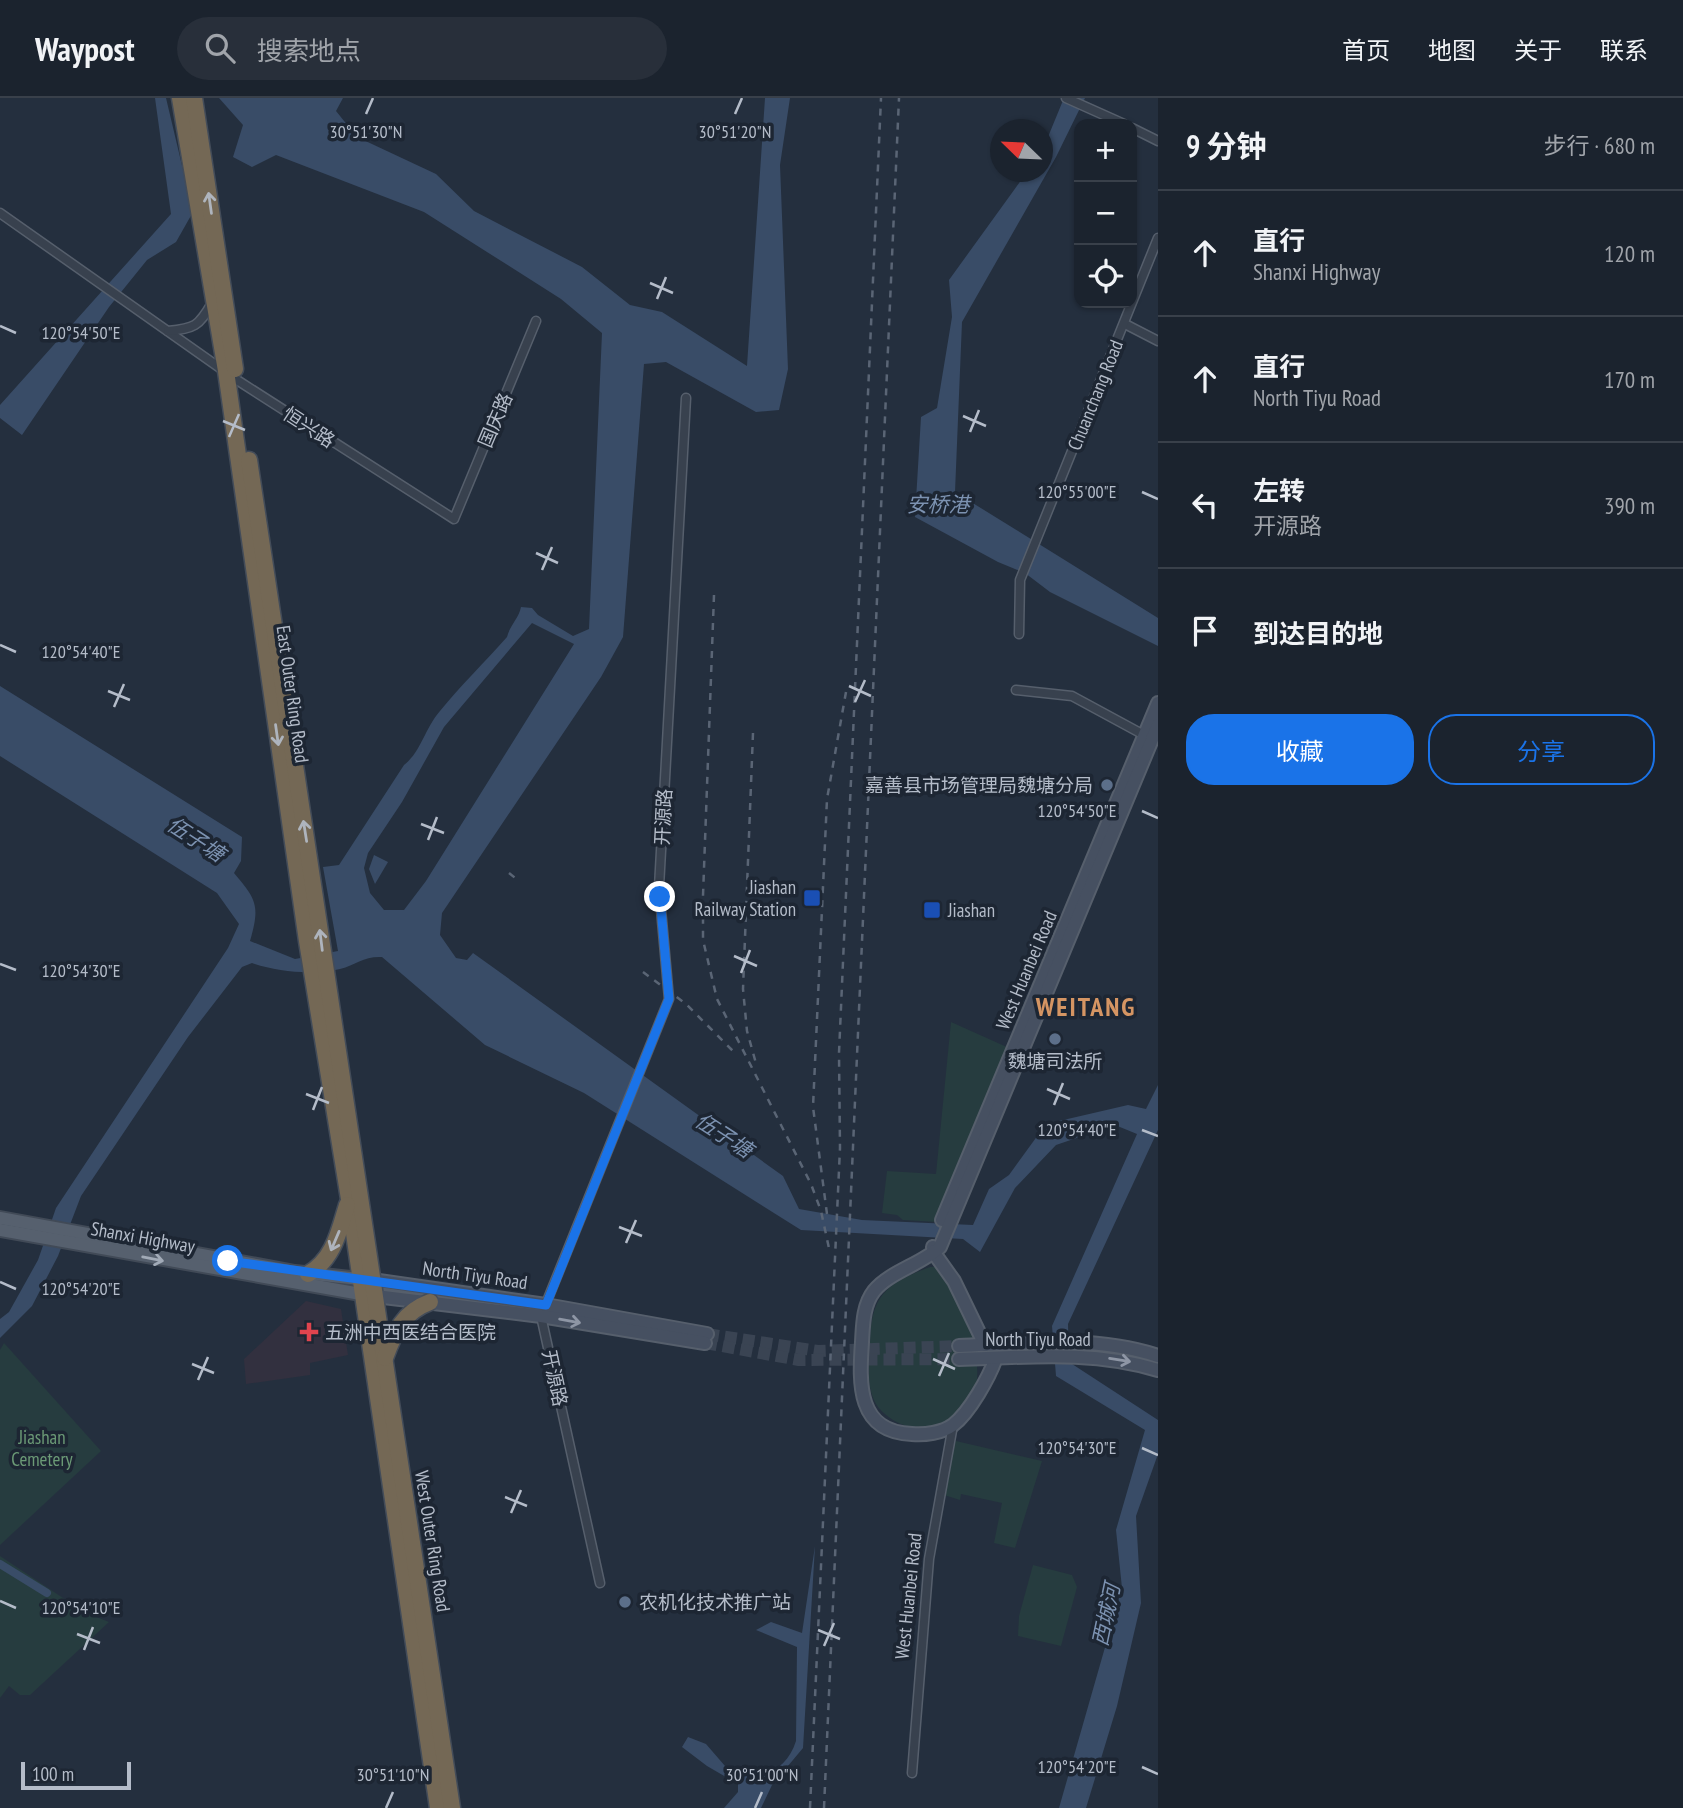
<!DOCTYPE html>
<html lang="zh">
<head>
<meta charset="utf-8">
<style>
	body { margin:0; font-family:"PT Sans Narrow","Noto Sans SC",sans-serif; background:#282f3a; color:#f1f3f6 }
	.controls { position:absolute; right:21px; top:21px; display:grid; overflow:hidden; border-radius:14px; box-shadow:0 2px 5px #0004 }
	.controls button { width:63px; height:63px; display:grid; place-items:center; padding:0; border:0; border-bottom:2px solid #39404a; background:#1b232e; color:#f1f3f6; font:35px sans-serif }
	.compass { position:absolute; left:990px; top:21px; width:63px; height:63px; border-radius:50%; background:#1b232e; box-shadow:0 2px 5px #0004; rotate:293deg }
	.scale { position:absolute; left:21px; bottom:18px; width:110px; box-sizing:border-box; padding-left:7px; border:4px solid #b4bcc9; border-top:0; font-size:19px; line-height:24px; white-space:nowrap; color:#b4bcc9; -webkit-text-stroke:5px #1d2633; paint-order:stroke }
	.stop { position:absolute; width:21px; height:21px; margin:-16px; border:5px solid #1a73e8; border-radius:50%; background:#fff }
	.stop.end { background:#1a73e8; border-color:#fff; box-shadow:0 2px 7px #0008 }
	.list { margin:0; padding:0; list-style:none }
	h2 { display:flex; justify-content:space-between; align-items:center; height:91px; margin:0; padding:0 28px; font-size:30px }
	h2 small { font-size:23px; font-weight:400; color:#a0a4aa }
	.list li { display:grid; grid-template-columns:46px 1fr auto; gap:21px; align-items:center; box-sizing:border-box; height:126px; padding:0 28px; border-top:2px solid #39404a }
	.list b { display:block; font-size:26px; white-space:nowrap }
	.list p { margin:0; font-size:23px; white-space:nowrap; color:#a0a4aa }
	.list em { font-size:23px; font-style:normal; color:#a0a4aa }
	.actions { display:flex; gap:14px; padding:21px 28px }
	.actions a { flex:1; padding:16px 0; border:2px solid #1a73e8; border-radius:28px; text-align:center; font-size:24px; color:#1a73e8 }
	.actions .main { background:#1a73e8; color:#fff }
	.icon { flex:none; width:38px; height:38px; fill:none; stroke:currentColor; stroke-width:2; stroke-linecap:round; stroke-linejoin:round }
	.map { position:relative; flex:none; width:1158px; height:1710px; overflow:hidden }
	header { display:flex; align-items:center; gap:42px; box-sizing:border-box; height:98px; padding:0 35px; background:#1b232e; border-bottom:2px solid #39404a }
	header strong { font-size:33px }
	nav { display:flex; gap:38px; margin-inline-start:auto; font-size:24px }
	.search { width:490px; height:63px; background:#282f3a; display:flex; align-items:center; gap:18px; box-sizing:border-box; padding:0 24px; border-radius:38px; color:#a0a4aa; font-size:26px }
	main { display:flex }
	aside { flex:1; background:#1b232e }
	.map>svg:first-child { display:block }
</style>
</head>
<body>
<header>
<strong>Waypost</strong>
<div class="search"><svg class="icon" aria-label="search" viewBox="0 0 24 24"><circle cx="10" cy="10" r="6"/><path d="M15 15l6 6"/></svg>搜索地点</div>
<nav><a>首页</a><a>地图</a><a>关于</a><a>联系</a></nav>
</header>
<main>
<div class="map">
<svg width="1158" height="1710" viewBox="0 0 1158 1710">
	<rect width="100%" height="100%" fill="#242f3e"/>
	<polygon fill="#32303f" points="306,1203 341,1211 348,1257 310,1265 310,1277 246,1286 244,1261"/>
	<g fill="#263c3f">
		<polygon points="951,924 1009,950 937,1124 903,1122 897,1117 882,1115 887,1073 936,1076"/>
		<path d="M930 1169H940C950 1187 968 1209 974 1229 976 1238 979 1281 976 1287 961 1319 935 1340 901 1326 891 1322 878 1312 874 1302 866 1284 869 1263 870 1244 871 1197 887 1185 930 1169Z"/>
		<polygon points="4,1245 101,1353 0,1447 0,1252"/>
		<polygon points="956,1343 1042,1363 1015,1450 994,1445 1002,1405 961,1396 960,1402 944,1397 948,1362"/>
		<polygon points="0,1458 84,1514 109,1524 30,1597 20,1597 9,1588 0,1600"/>
		<polygon points="1033,1467 1072,1477 1077,1489 1061,1548 1018,1538 1019,1518"/>
	</g>
	<g fill="#394c67" fill-rule="evenodd">
		<polygon points="155,0 166,0 193,114 176,144 147,162 109,209 22,337 0,320 0,307 171,116"/>
		<path d="M219 0H343L336 13 357 39 436 76 474 113 582 169 630 207 662 214 747 268 765 0H790L780 67 788 271 779 312 756 314 666 264 644 266 623 539 601 579 442 815 440 837 456 860 467 862 473 855 783 1078 799 1111 862 1122 973 1127 989 1091 1009 1077 1046 1026 1128 1007 1146 1011 1158 987V1032L1068 1226 1069 1264 1158 1322V1356L1136 1418 1141 1505 1117 1608 1086 1710H1059L1122 1490 1116 1432 1145 1332 1056 1278 1052 1228 1137 1036 1115 1027 1056 1047 1015 1090 980 1154 963 1141 801 1132 584 995 485 947 382 859C364 858 356 867 340 871 313 877 278 874 252 865L242 869 188 939 81 1098 58 1158 32 1208 0 1240V1221L9 1214 38 1162 56 1110 228 850 239 826 217 795 0 658V588L242 739 241 763 234 775C257 802 260 808 250 843L295 861 338 853 323 769 339 767 404 667C421 654 425 630 440 613 461 587 485 564 507 539 510 527 519 520 521 509L532 510 538 517 573 538 589 531 602 235 561 201 424 114 276 57 252 69 233 59 243 27ZM532 525 574 546 426 783 404 812H384L370 795 364 770 368 755 402 704 444 629Z"/>
		<polygon points="1064,0 1085,0 1056,59 962,224 955,394 1158,520 1158,548 1050,494 1025,475 998,464 915,419 921,319 937,310 952,219 949,182 1027,74 1042,74 1043,51"/>
		<polygon points="374,757 388,764 375,786 369,771"/>
		<path d="M815 1448 803 1650 772 1687 761 1710H724L738 1694V1686L707 1668 682 1649 688 1639 706 1646 725 1668 754 1681C775 1674 789 1665 796 1643L797 1549 756 1532 771 1524 802 1535Z"/>
	</g>
	<g fill="none" stroke-linecap="round" stroke-linejoin="round">
		<polyline stroke="#394c67" stroke-width="8" points="0,1466 47,1495"/>
		<g stroke="#3a4453" stroke-width="12" stroke-dasharray="12 6" stroke-linecap="butt">
			<polyline points="707,1236 818,1253 959,1248"/>
			<polyline points="705,1245 799,1262 959,1261"/>
		</g>
		<g stroke="#565f6c" stroke-width="11">
			<g id="street">
				<polyline points="1066,0 1124,26"/>
				<polyline points="1132,30 1158,43"/>
				<polyline points="0,115 237,282 454,421 536,223"/>
				<polyline points="1125,226 1158,243"/>
				<path d="M168 233C195 230 198 229 212 205"/>
				<polyline points="1019,536 1020,482 1158,140"/>
				<polyline points="1016,592 1072,598 1144,637"/>
				<polyline points="600,1485 541,1218 669,901 659,789 686,300"/>
				<polyline points="912,1675 929,1461 953,1327"/>
			</g>
		</g>
		<g stroke="#565f6c" stroke-width="16">
			<g id="secondary">
				<polyline points="942,1122 1158,605"/>
				<polyline points="933,1149 934,1155 954,1183 985,1247"/>
				<polyline points="372,1182 546,1207 707,1236"/>
				<polyline points="375,1198 541,1218 705,1245"/>
				<path d="M959 1248C1025 1245 1095 1237 1158 1258"/>
				<path d="M996 1260C989 1279 970 1314 953 1327 942 1335 925 1337 912 1336 857 1334 859 1286 862 1244 863 1227 863 1207 874 1193 889 1174 922 1166 940 1149L1158 627"/>
				<path d="M959 1261C1027 1259 1092 1252 1158 1272"/>
			</g>
		</g>
		<g stroke="#414a57" stroke-width="16">
			<g id="primary">
				<polyline points="0,1120 295,1174 369,1182"/>
				<polyline points="0,1132 372,1198"/>
			</g>
		</g>
		<g stroke="#434c59" stroke-width="19">
			<g id="highway">
				<polyline points="180,0 226,273 307,843 349,1101 438,1710"/>
				<polyline points="194,0 235,271"/>
				<polyline points="249,362 452,1710"/>
				<path d="M308 1176C334 1161 339 1133 347 1107"/>
				<path d="M385 1260C395 1233 403 1214 430 1204"/>
			</g>
		</g>
		<use href="#street" stroke="#38414e" stroke-width="8"/>
		<use href="#secondary" stroke="#465061" stroke-width="12"/>
		<use href="#primary" stroke="#56606e" stroke-width="12"/>
		<use href="#highway" stroke="#746855" stroke-width="16"/>
		<g stroke="#5a6575" stroke-width="2.5" stroke-dasharray="7 7" stroke-linecap="butt">
			<polyline points="714,497 703,798 703,842 717,901 811,1086 821,1113 830,1155"/>
			<polyline points="753,635 743,891 747,933 757,969"/>
			<polyline points="509,775 519,783"/>
			<polyline points="643,874 686,906 735,955"/>
			<polyline points="827,1116 813,1009 827,701 846,594"/>
			<polyline points="810,1710 840,1050 839,955 881,0"/>
			<polyline points="824,1710 899,0"/>
		</g>
	</g>
	<defs><path id="oneway-shaft" d="M-6 0H5M1.5-3L5.5 0L1.5 3" fill="none" stroke-width="1.6" stroke-linecap="round" stroke-linejoin="round" transform="scale(1.75)"/></defs>
	<g stroke="#aeb4bd">
		<use href="#oneway-shaft" transform="translate(210 105) rotate(-98)"/>
		<use href="#oneway-shaft" transform="translate(277 637) rotate(82)"/>
		<use href="#oneway-shaft" transform="translate(305 733) rotate(-99)"/>
		<use href="#oneway-shaft" transform="translate(321 842) rotate(-97)"/>
		<use href="#oneway-shaft" transform="translate(335 1143) rotate(113)"/>
	</g>
	<use stroke="#a1aab7" href="#oneway-shaft" transform="translate(153 1161) rotate(11)"/>
	<g stroke="#8e96a5">
		<use href="#oneway-shaft" transform="translate(570 1223) rotate(10)"/>
		<use href="#oneway-shaft" transform="translate(1120 1262) rotate(9)"/>
	</g>
	<g fill="none" stroke-linecap="round" stroke-linejoin="round">
		<polyline stroke="#1a73e8" stroke-width="9" points="228,1163 546,1207 669,901 660,799"/>
	</g>
	<path fill="none" stroke="#b4bcc9" stroke-width="2.5" d="M366 16 373 0M735 16 742 0M650 185 673 195M657 201 666 179M0 228 16 235M963 318 986 328M223 323 245 332M970 334 979 312M229 339 239 316M1142 394 1158 401M536 455 558 465M542 472 552 449M0 547 16 554M849 588 871 598M108 593 130 602M855 604 865 582M114 609 124 586M1142 713 1158 720M421 726 444 735M428 742 437 719M734 858 757 868M0 866 16 872M741 875 750 852M1047 991 1070 1001M306 996 329 1005M1054 1007 1063 985M313 1012 322 989M1142 1032 1158 1038M619 1129 642 1138M626 1145 636 1122M0 1184 16 1191M933 1261 955 1271M192 1266 214 1275M939 1278 949 1255M198 1282 208 1259M1142 1350 1158 1357M505 1399 527 1408M511 1415 521 1392M0 1503 16 1510M818 1532 840 1541M77 1536 100 1545M824 1548 834 1525M84 1552 93 1529M1142 1669 1158 1676M386 1710 393 1694M755 1710 762 1694"/>
	<g fill="#5c6f8a" stroke="#1d2633" stroke-width="2.5">
		<circle cx="1107" cy="687" r="7"/>
		<circle cx="1055" cy="941" r="7"/>
		<circle cx="625" cy="1504" r="7"/>
	</g>
	<g fill="#1a4fb4" stroke="#1d2633" stroke-width="2.5">
		<rect x="803" y="791" width="18" height="18" rx="3.5"/>
		<rect x="923" y="803" width="18" height="18" rx="3.5"/>
	</g>
	<path fill="#e0444e" stroke="#1d2633" stroke-width="2.5" d="M305.5 1223.5h7v7h7v7h-7v7h-7v-7h-7v-7h7z"/>
	<g text-anchor="middle" dominant-baseline="central" stroke-width="7" stroke-linejoin="round" paint-order="stroke">
		<g font-size="19" fill="#b4bcc9" stroke="#1d2633">
			<text transform="translate(1095 297) rotate(-68)">Chuanchang Road</text>
			<text transform="translate(495 322) rotate(-67)">国庆路</text>
			<text transform="translate(309 329) rotate(33)">恒兴路</text>
			<text transform="translate(293 596) rotate(82)">East Outer Ring Road</text>
			<text transform="translate(663 719) rotate(-87)">开源路</text>
			<text transform="translate(1026 872) rotate(-67)">West Huanbei Road</text>
			<text transform="translate(143 1139) rotate(10)">Shanxi Highway</text>
			<text transform="translate(475 1177) rotate(8)">North Tiyu Road</text>
			<text x="1038" y="1241">North Tiyu Road</text>
			<text transform="translate(555 1280) rotate(78)">开源路</text>
			<text transform="translate(433 1443) rotate(81)">West Outer Ring Road</text>
			<text transform="translate(908 1498) rotate(-84)">West Huanbei Road</text>
		</g>
		<g font-size="19" fill="#b4bcc9" stroke="#1d2633" text-anchor="start">
			<text x="1093" y="687" text-anchor="end">嘉善县市场管理局魏塘分局</text>
			<text x="796" y="789" text-anchor="end">Jiashan<tspan x="796" dy="22">Railway Station</tspan></text>
			<text x="948" y="812">Jiashan</text>
			<text x="1055" y="963" text-anchor="middle">魏塘司法所</text>
			<text x="325" y="1234">五洲中西医结合医院</text>
			<text x="639" y="1504">农机化技术推广站</text>
		</g>
		<g font-size="19" fill="#6b9a76" stroke="#1d2633">
			<text x="42" y="1339">Jiashan<tspan x="42" dy="22">Cemetery</tspan></text>
		</g>
		<g font-size="21" font-style="italic" fill="#7c92b1" stroke="#1d2633">
			<text x="938" y="406">安桥港</text>
			<text transform="translate(196 741) rotate(33)">伍子塘</text>
			<text transform="translate(724 1037) rotate(33)">伍子塘</text>
			<text transform="translate(1106 1517) rotate(-78)">西城河</text>
		</g>
		<g font-size="26" font-weight="bold" letter-spacing="2" fill="#d59563" stroke="#1d2633">
			<text x="1086" y="908">WEITANG</text>
		</g>
	</g>
	<g font-size="18" text-anchor="middle" fill="#b4bcc9" stroke="#1d2633" stroke-width="7" stroke-linejoin="round" paint-order="stroke">
		<text x="366" y="40">30°51'30"N</text>
		<text x="735" y="40">30°51'20"N</text>
		<text x="81" y="241">120°54'50"E</text>
		<text x="1077" y="400">120°55'00"E</text>
		<text x="81" y="560">120°54'40"E</text>
		<text x="1077" y="719">120°54'50"E</text>
		<text x="81" y="879">120°54'30"E</text>
		<text x="1077" y="1038">120°54'40"E</text>
		<text x="81" y="1197">120°54'20"E</text>
		<text x="1077" y="1356">120°54'30"E</text>
		<text x="81" y="1516">120°54'10"E</text>
		<text x="1077" y="1675">120°54'20"E</text>
		<text x="393" y="1683">30°51'10"N</text>
		<text x="762" y="1683">30°51'00"N</text>
	</g>
</svg>
<div class="controls">
<button>+</button>
<button>−</button>
<button><svg class="icon" aria-label="locate" viewBox="0 0 24 24"><circle cx="12" cy="12" r="6"/><path d="M12 2v4M12 18v4M2 12h4M18 12h4"/></svg></button>
</div>
<svg class="compass" viewBox="-18 -18 36 36"><path d="M0-13l5 13h-10z" fill="#e53935"/><path d="M0 13l5-13h-10z" fill="#a0a4aa"/></svg>
<div class="scale">100 m</div>
<div class="stop" style="left:228px;top:1163px"></div>
<div class="stop end" style="left:660px;top:799px"></div>
</div>
<aside>
<h2>9 分钟<small>步行 · 680 m</small></h2>
<ul class="list">
<li><svg class="icon" aria-label="ahead" viewBox="0 0 24 24"><path d="M12 20V5M6 11l6-6 6 6"/></svg><div><b>直行</b><p>Shanxi Highway</p></div><em>120 m</em></li>
<li><svg class="icon" aria-label="ahead" viewBox="0 0 24 24"><path d="M12 20V5M6 11l6-6 6 6"/></svg><div><b>直行</b><p>North Tiyu Road</p></div><em>170 m</em></li>
<li><svg class="icon" aria-label="left" viewBox="0 0 24 24"><path d="M17 20v-9H6M10 6l-5 5 5 5"/></svg><div><b>左转</b><p>开源路</p></div><em>390 m</em></li>
<li><svg class="icon" aria-label="arrive" viewBox="0 0 24 24"><path d="M6 21V4h12l-3 4 3 4H6"/></svg><div><b>到达目的地</b></div></li>
</ul>
<div class="actions"><a class="main">收藏</a><a>分享</a></div>
</aside>
</main>
</body>
</html>
